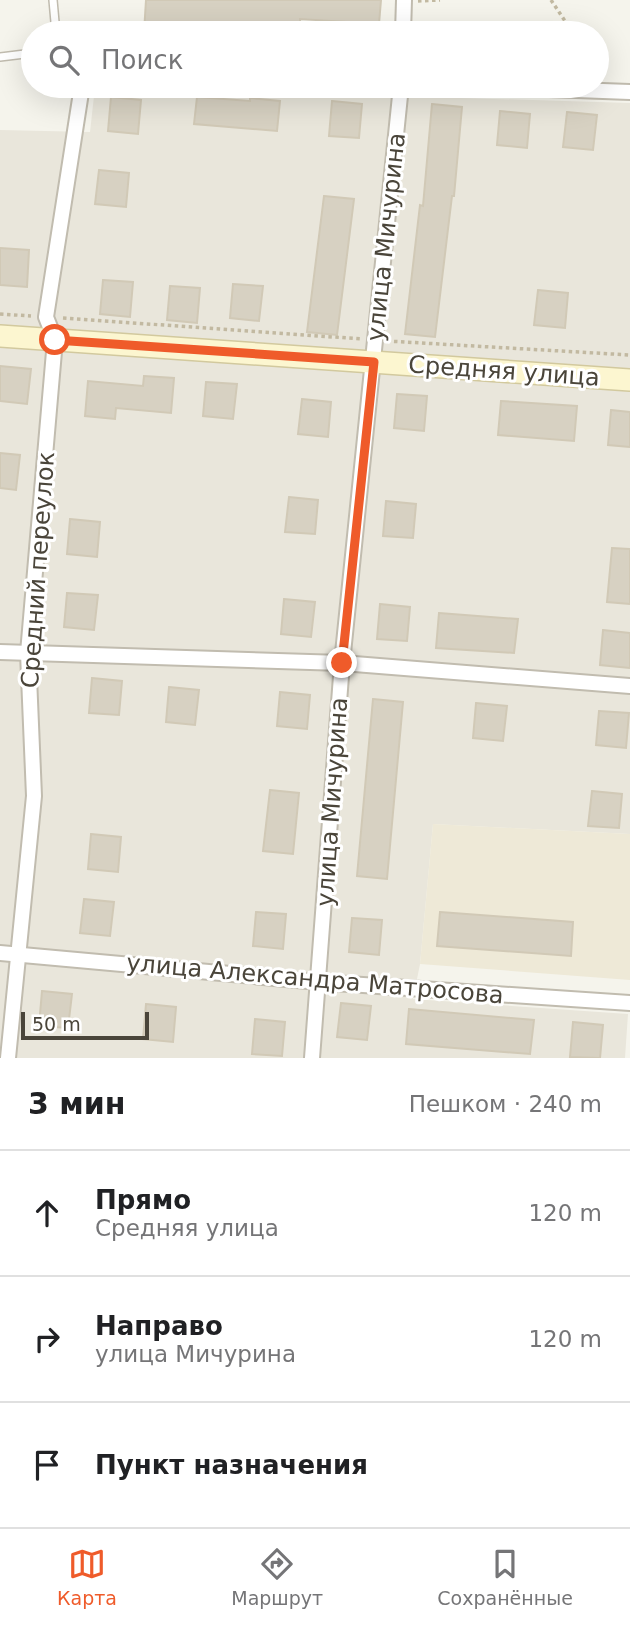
<!DOCTYPE html>
<html lang="ru">
<head>
<meta charset="utf-8">
<style>
	body { margin:0; font-family:"DejaVu Sans",sans-serif; background:#f2f2f2; color:#202124 }
	.scale { position:absolute; left:21px; bottom:18px; width:128px; box-sizing:border-box; padding-left:7px; border:4px solid #4a453a; border-top:0; font-size:19px; line-height:24px; white-space:nowrap; color:#4a453a; -webkit-text-stroke:5px #fff; paint-order:stroke }
	.stop { position:absolute; width:21px; height:21px; margin:-16px; border:5px solid #ef5b2a; border-radius:50%; background:#fff }
	.stop.end { background:#ef5b2a; border-color:#fff; box-shadow:0 2px 7px #0008 }
	.list { margin:0; padding:0; list-style:none }
	h2 { display:flex; justify-content:space-between; align-items:center; height:91px; margin:0; padding:0 28px; font-size:30px }
	h2 small { font-size:23px; font-weight:400; color:#757577 }
	.list li { display:grid; grid-template-columns:46px 1fr auto; gap:21px; align-items:center; box-sizing:border-box; height:126px; padding:0 28px; border-top:2px solid #e0e0e0 }
	.list b { display:block; font-size:26px; white-space:nowrap }
	.list p { margin:0; font-size:23px; white-space:nowrap; color:#757577 }
	.list em { font-size:23px; font-style:normal; color:#757577 }
	.icon { flex:none; width:38px; height:38px; fill:none; stroke:currentColor; stroke-width:2; stroke-linecap:round; stroke-linejoin:round }
	.map { position:relative; flex:none; width:630px; height:1058px; overflow:hidden }
	.search { position:absolute; background:#fff; box-shadow:0 7px 28px #0002; left:21px; right:21px; top:21px; height:77px; display:flex; align-items:center; gap:18px; box-sizing:border-box; padding:0 24px; border-radius:38px; color:#757577; font-size:26px }
	.sheet { height:469px; background:#fff }
	nav { display:flex; justify-content:space-around; align-items:center; box-sizing:border-box; height:98px; border-top:2px solid #e0e0e0; background:#fff; font-size:19px; color:#757577 }
	nav a { display:grid; justify-items:center; gap:4px }
	nav .on { color:#ef5b2a }
	.map>svg:first-child { display:block }
</style>
</head>
<body>
<div class="map">
<svg width="630" height="1058" viewBox="0 0 630 1058">
	<rect width="100%" height="100%" fill="#f5f4ec"/>
	<polygon fill="#e9e6db" points="95,87 630,103 630,834 433,824 420,964 413,999 628,1014 625,1058 0,1058 0,130 90,132"/>
	<polygon fill="#eee9d7" points="433,824 630,834 630,980 420,964"/>
	<g fill="#d7d1c2" stroke="#d1c9b6" stroke-width="2">
		<polygon points="146,0 381,0 379,24 300,19 300,33 144,33"/>
		<polygon points="111,97 141,100 138,134 108,131"/>
		<polygon points="197,97 250,101 250,98 280,101 277,131 194,124"/>
		<polygon points="332,101 362,104 359,138 329,136"/>
		<polygon points="432,104 462,107 454,196 452,196 435,337 405,334 420,205 423,206"/>
		<polygon points="500,111 530,114 527,148 497,145"/>
		<polygon points="567,112 597,115 593,150 563,147"/>
		<polygon points="99,170 129,173 126,207 95,204"/>
		<polygon points="324,196 354,199 337,335 307,332"/>
		<polygon points="0,248 29,250 27,287 0,285"/>
		<polygon points="103,280 133,282 130,317 100,314"/>
		<polygon points="233,284 263,286 259,321 230,318"/>
		<polygon points="170,286 200,288 197,323 167,320"/>
		<polygon points="538,290 568,293 565,328 534,325"/>
		<polygon points="0,366 31,369 27,404 0,401"/>
		<polygon points="144,376 174,378 171,413 116,408 115,419 85,416 88,381 143,386"/>
		<polygon points="206,382 237,384 233,419 203,416"/>
		<polygon points="397,394 427,396 424,431 394,428"/>
		<polygon points="302,399 331,402 328,437 298,434"/>
		<polygon points="501,401 577,406 574,441 498,435"/>
		<polygon points="611,410 630,412 630,447 608,445"/>
		<polygon points="0,453 20,455 16,490 0,488"/>
		<polygon points="289,497 318,500 315,534 285,532"/>
		<polygon points="386,501 416,504 413,538 383,536"/>
		<polygon points="70,519 100,522 97,557 67,554"/>
		<polygon points="612,548 630,549 630,604 607,602"/>
		<polygon points="67,593 98,595 94,630 64,627"/>
		<polygon points="284,599 315,602 311,637 281,634"/>
		<polygon points="380,604 410,607 407,641 377,639"/>
		<polygon points="439,613 518,619 514,653 436,648"/>
		<polygon points="603,630 630,633 630,668 600,665"/>
		<polygon points="92,678 122,681 119,715 89,713"/>
		<polygon points="169,687 199,690 195,725 166,722"/>
		<polygon points="280,692 310,695 307,729 277,726"/>
		<polygon points="373,699 403,702 387,879 357,876"/>
		<polygon points="476,703 507,706 503,741 473,738"/>
		<polygon points="599,711 629,713 626,748 596,745"/>
		<polygon points="270,790 299,793 293,854 263,851"/>
		<polygon points="592,791 622,794 619,828 588,826"/>
		<polygon points="91,834 121,837 118,872 88,869"/>
		<polygon points="84,899 114,902 110,936 80,933"/>
		<polygon points="256,912 286,914 283,949 253,946"/>
		<polygon points="440,912 573,922 571,956 437,946"/>
		<polygon points="352,918 382,920 379,955 349,952"/>
		<polygon points="42,991 72,994 68,1028 39,1026"/>
		<polygon points="341,1003 371,1006 367,1040 337,1037"/>
		<polygon points="146,1004 176,1007 173,1042 143,1039"/>
		<polygon points="409,1009 534,1020 530,1054 406,1044"/>
		<polygon points="255,1019 285,1022 282,1056 252,1054"/>
		<polygon points="573,1022 603,1025 600,1058 570,1057"/>
	</g>
	<g fill="none" stroke-linecap="round" stroke-linejoin="round">
		<g stroke="#c1bcaf" stroke-width="10">
			<g id="service">
				<polyline points="53,0 56,33"/>
				<polyline points="0,57 33,53"/>
			</g>
		</g>
		<g stroke="#c1bcaf" stroke-width="18">
			<g id="minor">
				<polyline points="403,33 404,0"/>
				<polyline points="465,86 630,92"/>
				<polyline points="0,652 342,663 630,686"/>
				<polyline points="0,953 319,982 630,1003"/>
				<polyline points="8,1058 34,796 28,653 55,340 46,317 82,86"/>
				<polyline points="312,1058 342,663 401,86"/>
			</g>
		</g>
		<g stroke="#d2c99e" stroke-width="24">
			<polyline id="secondary" points="0,336 630,380"/>
		</g>
		<g stroke="#c2b9a1" stroke-width="3.5" stroke-dasharray="3.5 3.5" stroke-linecap="butt">
			<polyline points="551,0 573,33"/>
			<polyline points="418,1 440,0"/>
			<polyline points="0,314 31,316"/>
			<polyline points="63,318 362,339"/>
			<polyline points="387,341 630,355"/>
		</g>
		<use href="#service" stroke="#fff" stroke-width="7"/>
		<use href="#minor" stroke="#fff" stroke-width="14"/>
		<use href="#secondary" stroke="#fcf6d0" stroke-width="21"/>
	</g>
	<g fill="none" stroke-linecap="round" stroke-linejoin="round">
		<polyline stroke="#ef5b2a" stroke-width="9" points="55,340 374,362 342,663"/>
	</g>
	<g text-anchor="middle" dominant-baseline="central" stroke-width="6" stroke-linejoin="round" paint-order="stroke">
		<g font-size="24" fill="#4a453a" stroke="#fff">
			<text transform="translate(386 237) rotate(-84)">улица Мичурина</text>
			<text transform="translate(504 371) rotate(4)">Средняя улица</text>
			<text transform="translate(38 570) rotate(-86)">Средний переулок</text>
			<text transform="translate(332 802) rotate(-86)">улица Мичурина</text>
			<text transform="translate(315 979) rotate(5)">улица Александра Матросова</text>
		</g>
	</g>
</svg>
<div class="scale">50 m</div>
<div class="stop" style="left:55px;top:340px"></div>
<div class="stop end" style="left:342px;top:663px"></div>
<div class="search"><svg class="icon" aria-label="search" viewBox="0 0 24 24"><circle cx="10" cy="10" r="6"/><path d="M15 15l6 6"/></svg>Поиск</div>
</div>
<section class="sheet">
<h2>3 мин<small>Пешком · 240 m</small></h2>
<ul class="list">
<li><svg class="icon" aria-label="ahead" viewBox="0 0 24 24"><path d="M12 20V5M6 11l6-6 6 6"/></svg><div><b>Прямо</b><p>Средняя улица</p></div><em>120 m</em></li>
<li><svg class="icon" aria-label="right" viewBox="0 0 24 24"><path d="M7 20v-9h11M14 6l5 5-5 5"/></svg><div><b>Направо</b><p>улица Мичурина</p></div><em>120 m</em></li>
<li><svg class="icon" aria-label="arrive" viewBox="0 0 24 24"><path d="M6 21V4h12l-3 4 3 4H6"/></svg><div><b>Пункт назначения</b></div></li>
</ul>
</section>
<nav>
<a class="on"><svg class="icon" aria-label="map" viewBox="0 0 24 24"><path d="M3 6l6-2 6 2 6-2v14l-6 2-6-2-6 2zM9 4v14M15 6v14"/></svg>Карта</a>
<a><svg class="icon" aria-label="directions" viewBox="0 0 24 24"><path d="M12 3l9 9-9 9-9-9zM9 14v-3h6M13 9l2 2-2 2"/></svg>Маршрут</a>
<a><svg class="icon" aria-label="saved" viewBox="0 0 24 24"><path d="M7 4h10v16l-5-4-5 4z"/></svg>Сохранённые</a>
</nav>
</body>
</html>
